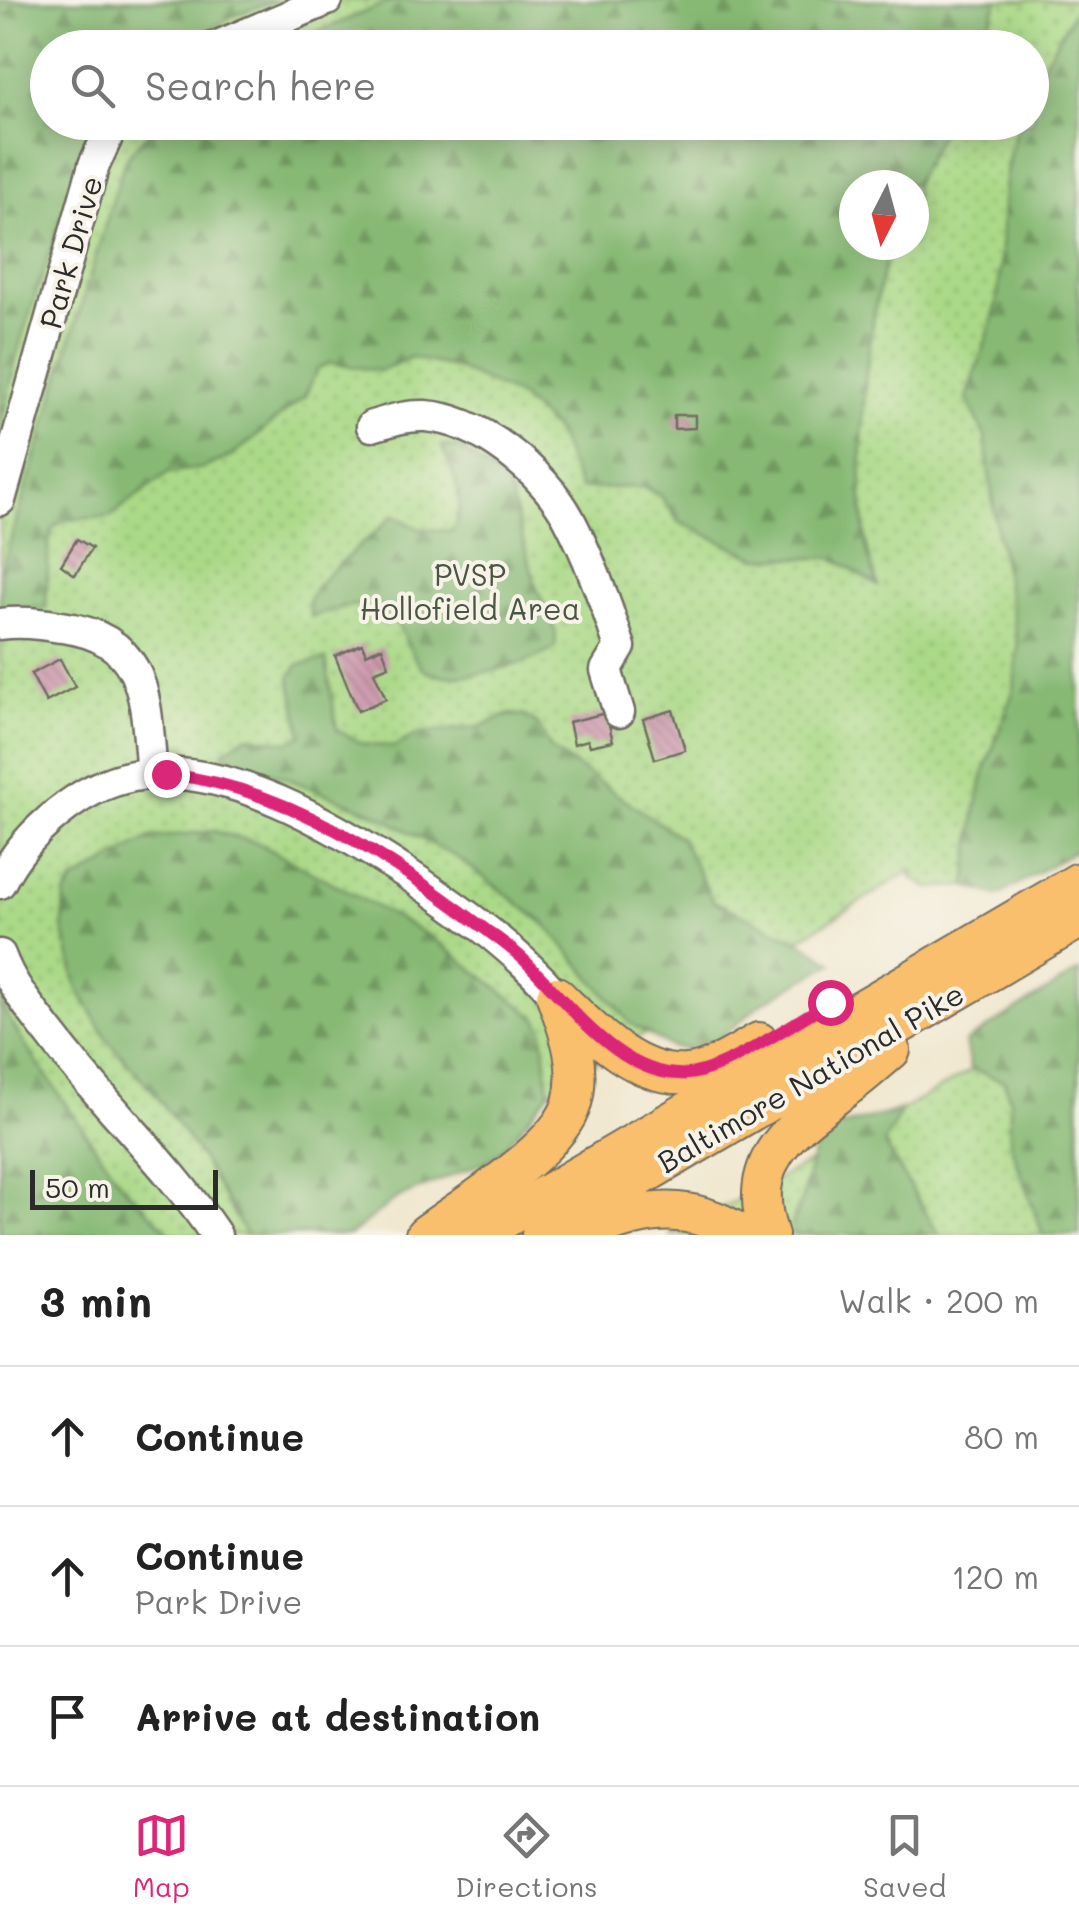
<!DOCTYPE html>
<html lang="en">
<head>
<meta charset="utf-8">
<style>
	body { margin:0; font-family:Mali,sans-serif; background:#f2f2f2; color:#222 }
	.compass { position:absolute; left:839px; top:170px; width:90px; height:90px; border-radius:50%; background:#fff; box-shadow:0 5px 25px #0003; rotate:186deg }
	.scale { position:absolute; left:30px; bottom:25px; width:188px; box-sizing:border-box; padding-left:10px; border:5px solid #2b2b2b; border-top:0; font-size:28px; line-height:35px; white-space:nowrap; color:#2b2b2b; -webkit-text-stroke:8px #f7f3e8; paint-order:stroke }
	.stop { position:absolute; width:30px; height:30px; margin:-22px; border:8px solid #db2777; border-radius:50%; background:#fff }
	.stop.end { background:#db2777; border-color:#fff; box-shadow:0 2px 10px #0008 }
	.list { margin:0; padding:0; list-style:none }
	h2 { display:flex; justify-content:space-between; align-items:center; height:130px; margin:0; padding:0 40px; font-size:42px }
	h2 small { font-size:32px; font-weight:400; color:#767676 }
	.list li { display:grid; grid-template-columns:65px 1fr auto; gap:30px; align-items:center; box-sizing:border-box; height:140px; padding:0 40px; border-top:2px solid #e0e0e0 }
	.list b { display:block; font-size:38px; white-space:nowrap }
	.list p { margin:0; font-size:32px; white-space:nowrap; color:#767676 }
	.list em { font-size:32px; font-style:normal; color:#767676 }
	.icon { flex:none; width:55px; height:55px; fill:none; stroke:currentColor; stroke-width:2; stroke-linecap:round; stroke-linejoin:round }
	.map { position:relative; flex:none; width:1079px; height:1235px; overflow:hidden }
	.search { position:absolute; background:#fff; box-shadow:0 5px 25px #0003; left:30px; right:30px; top:30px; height:110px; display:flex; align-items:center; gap:25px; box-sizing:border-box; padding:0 35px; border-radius:55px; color:#767676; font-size:38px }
	.sheet { height:550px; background:#fff }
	nav { display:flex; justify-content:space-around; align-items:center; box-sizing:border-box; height:140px; border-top:2px solid #e0e0e0; background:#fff; font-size:28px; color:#767676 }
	nav a { display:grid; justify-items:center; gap:5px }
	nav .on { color:#db2777 }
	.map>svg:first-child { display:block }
</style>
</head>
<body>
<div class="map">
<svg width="1079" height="1235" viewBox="0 0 1079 1235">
	<defs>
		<pattern id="green-dots" width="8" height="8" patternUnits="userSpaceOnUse" patternTransform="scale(2.5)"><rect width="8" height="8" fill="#aad987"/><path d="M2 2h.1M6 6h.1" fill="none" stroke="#92ba75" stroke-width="1.8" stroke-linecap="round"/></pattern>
		<pattern id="forest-firs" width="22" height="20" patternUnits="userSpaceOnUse" patternTransform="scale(2.5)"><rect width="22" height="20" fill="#87b974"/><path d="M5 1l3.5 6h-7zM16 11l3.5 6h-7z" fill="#6f975f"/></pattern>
		<pattern id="building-back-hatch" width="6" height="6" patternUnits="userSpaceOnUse" patternTransform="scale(2.5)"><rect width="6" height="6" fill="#cb95ac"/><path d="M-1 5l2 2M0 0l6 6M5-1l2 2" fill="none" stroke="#a57a8c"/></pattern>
	</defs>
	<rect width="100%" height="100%" fill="#f7f3e8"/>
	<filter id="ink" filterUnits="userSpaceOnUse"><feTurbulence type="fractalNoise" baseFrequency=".01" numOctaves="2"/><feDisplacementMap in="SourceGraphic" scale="20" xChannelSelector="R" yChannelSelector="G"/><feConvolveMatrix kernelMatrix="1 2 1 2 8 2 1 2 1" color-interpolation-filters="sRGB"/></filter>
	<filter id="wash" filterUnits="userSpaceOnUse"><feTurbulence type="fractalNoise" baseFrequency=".0048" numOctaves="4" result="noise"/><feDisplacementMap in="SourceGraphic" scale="40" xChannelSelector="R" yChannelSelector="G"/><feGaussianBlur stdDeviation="2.25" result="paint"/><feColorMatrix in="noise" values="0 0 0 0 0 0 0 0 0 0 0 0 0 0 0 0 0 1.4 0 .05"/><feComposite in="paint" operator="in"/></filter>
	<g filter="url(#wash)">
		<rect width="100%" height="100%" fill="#eee4c7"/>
		<g fill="url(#green-dots)" stroke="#6a8259" stroke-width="2.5" fill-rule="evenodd">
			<path d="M0 0H1079V804L973 833 966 886 929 888 912 878V870L315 1235H0ZM48 48H1032V122H48ZM854 185H914V245H854Z"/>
			<polygon points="1079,1009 1079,1235 669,1235 816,1159"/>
		</g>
		<g fill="url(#forest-firs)" stroke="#597250" stroke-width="2.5">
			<polygon points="0,0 278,0 234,15 180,47 48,48 48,122 103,123 83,153 20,343 0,428"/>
			<polygon points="393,0 998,0 980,47 282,47"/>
			<path d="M1079 3V848L998 896 966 886 976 808 985 770 1014 689 1018 645 995 520 985 437 967 398C977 364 996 320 999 285 1004 229 998 176 1019 123L1032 122V91L1039 71Z"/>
			<path d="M157 123H946L913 185H854V245H891C865 322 855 462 866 542 868 557 874 572 878 586L833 558H757L679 522 660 495 643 487 580 489 556 431 520 397 456 368 411 357 380 371 329 363 317 370 305 396 232 456 203 468 169 472 109 517 63 520 52 530 49 544 46 608 0 609V575L125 159Z"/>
			<path d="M442 446 458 447 507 483 537 589 556 633 555 648C532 664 446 688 423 669 416 663 412 652 407 643 403 635 398 623 392 616 370 594 335 610 311 617 310 612 308 606 309 601 312 580 376 536 393 515L420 529 452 531C469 501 453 475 442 446Z"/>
			<polygon points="326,659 337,730 363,744 393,747 420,733 479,727 510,714 525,716 537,724 552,750 681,838 713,901 801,942 833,963 762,1003 715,1042 685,1049 671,1047 631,1024 545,924 461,860 374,813 281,776 234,764 223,752 246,736 289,742 302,735 290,677 298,665"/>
			<polygon points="214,831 258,843 430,936 538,1019 543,1033 549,1093 501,1151 488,1161 397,1198 350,1235 246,1235 199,1155 154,1092 108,1041 77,987 63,927 65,895 73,882 150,838"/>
			<polygon points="1079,971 1079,1235 1043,1235 1010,1143 1010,1101 1005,1082 970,1068 965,1042"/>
			<polygon points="0,1003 25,1045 121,1184 172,1235 0,1235"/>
			<polygon points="903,1109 884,1143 939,1235 795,1235 791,1225 803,1196 818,1133"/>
		</g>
		<g id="blocks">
			<g fill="url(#building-back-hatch)">
				<polygon points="674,415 695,415 695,428 674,429"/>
				<polygon points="77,539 92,548 75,575 61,565"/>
				<polygon points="362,644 366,654 382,647 389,666 374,672 386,699 358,711 335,656"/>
				<polygon points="60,659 75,687 46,702 31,674"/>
				<polygon points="673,710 685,750 655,759 643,719"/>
				<polygon points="606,713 613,741 590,746 588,740 574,744 569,722"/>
			</g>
		</g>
	</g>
	<g filter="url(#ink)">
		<use href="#blocks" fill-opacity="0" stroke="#6f6c62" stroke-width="2.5"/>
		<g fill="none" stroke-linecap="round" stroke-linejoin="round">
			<g stroke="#6f6c62" stroke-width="35">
				<g id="minor">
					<polyline points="213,48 327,0"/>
					<path d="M372 426C390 421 406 415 425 416 479 419 544 472 569 519 590 559 606 604 620 647L606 670 619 712"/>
					<polyline points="0,500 94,165 114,122"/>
					<path d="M0 624C22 621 40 624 62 627 151 639 145 703 152 775"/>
					<path d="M0 883C14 854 33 833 58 813 79 796 106 781 133 776 225 759 336 827 409 875 462 911 514 947 556 996"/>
					<path d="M0 955C11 986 34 1013 54 1039 105 1106 168 1164 216 1235"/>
				</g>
			</g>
			<g stroke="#6f6c62" stroke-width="42">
				<g id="major">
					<path d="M556 996C591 1030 635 1078 687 1074 712 1072 737 1054 759 1042"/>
					<path d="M425 1235C465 1205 559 1150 572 1103 582 1067 569 1032 557 999"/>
					<polyline points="477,1235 1079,882"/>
					<polyline points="541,1235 1079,919"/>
					<path d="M578 1235C638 1211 683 1197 742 1235"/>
					<path d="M769 1235C742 1157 796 1126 849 1085 864 1074 877 1062 891 1050"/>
				</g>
			</g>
			<use href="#minor" stroke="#fff" stroke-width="30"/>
			<use href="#major" stroke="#f9bf6d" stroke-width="38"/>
		</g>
	</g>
	<g fill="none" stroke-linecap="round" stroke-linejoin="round" filter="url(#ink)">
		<path stroke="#db2777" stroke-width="12" d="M166 774C288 787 393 860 489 932 503 942 518 953 530 966 571 1006 622 1079 688 1074 725 1071 794 1022 830 1002"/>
	</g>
	<g text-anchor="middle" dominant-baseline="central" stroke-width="8" stroke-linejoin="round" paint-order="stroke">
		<g font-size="30" fill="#2b2b2b" stroke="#f7f3e8">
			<text transform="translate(70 252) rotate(-74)">Park Drive</text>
			<text transform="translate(810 1077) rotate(-30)">Baltimore National Pike</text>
		</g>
		<g font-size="30" fill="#4b5642" stroke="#f7f3e8">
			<text x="470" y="574">PVSP<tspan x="470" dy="34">Hollofield Area</tspan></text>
		</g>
	</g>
</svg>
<svg class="compass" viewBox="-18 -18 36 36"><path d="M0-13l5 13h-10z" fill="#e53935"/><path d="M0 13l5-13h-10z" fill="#767676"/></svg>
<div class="scale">50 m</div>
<div class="stop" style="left:830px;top:1002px"></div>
<div class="stop end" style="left:166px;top:774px"></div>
<div class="search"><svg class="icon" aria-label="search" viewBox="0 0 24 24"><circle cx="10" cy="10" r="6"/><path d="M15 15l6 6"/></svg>Search here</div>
</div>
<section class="sheet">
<h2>3 min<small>Walk · 200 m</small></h2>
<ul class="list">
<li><svg class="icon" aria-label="ahead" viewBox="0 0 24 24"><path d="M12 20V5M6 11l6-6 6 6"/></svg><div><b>Continue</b></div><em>80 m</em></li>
<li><svg class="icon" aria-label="ahead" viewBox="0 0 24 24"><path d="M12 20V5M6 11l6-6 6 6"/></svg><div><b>Continue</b><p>Park Drive</p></div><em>120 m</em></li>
<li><svg class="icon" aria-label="arrive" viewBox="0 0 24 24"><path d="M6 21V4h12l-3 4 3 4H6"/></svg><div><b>Arrive at destination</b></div></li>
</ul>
</section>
<nav>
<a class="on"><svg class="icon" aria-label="map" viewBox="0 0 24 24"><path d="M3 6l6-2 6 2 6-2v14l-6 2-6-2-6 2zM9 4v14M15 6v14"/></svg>Map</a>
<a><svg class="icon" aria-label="directions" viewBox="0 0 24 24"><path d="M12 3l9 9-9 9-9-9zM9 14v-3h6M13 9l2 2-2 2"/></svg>Directions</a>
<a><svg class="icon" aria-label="saved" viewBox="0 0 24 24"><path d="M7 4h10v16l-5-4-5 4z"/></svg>Saved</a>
</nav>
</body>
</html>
